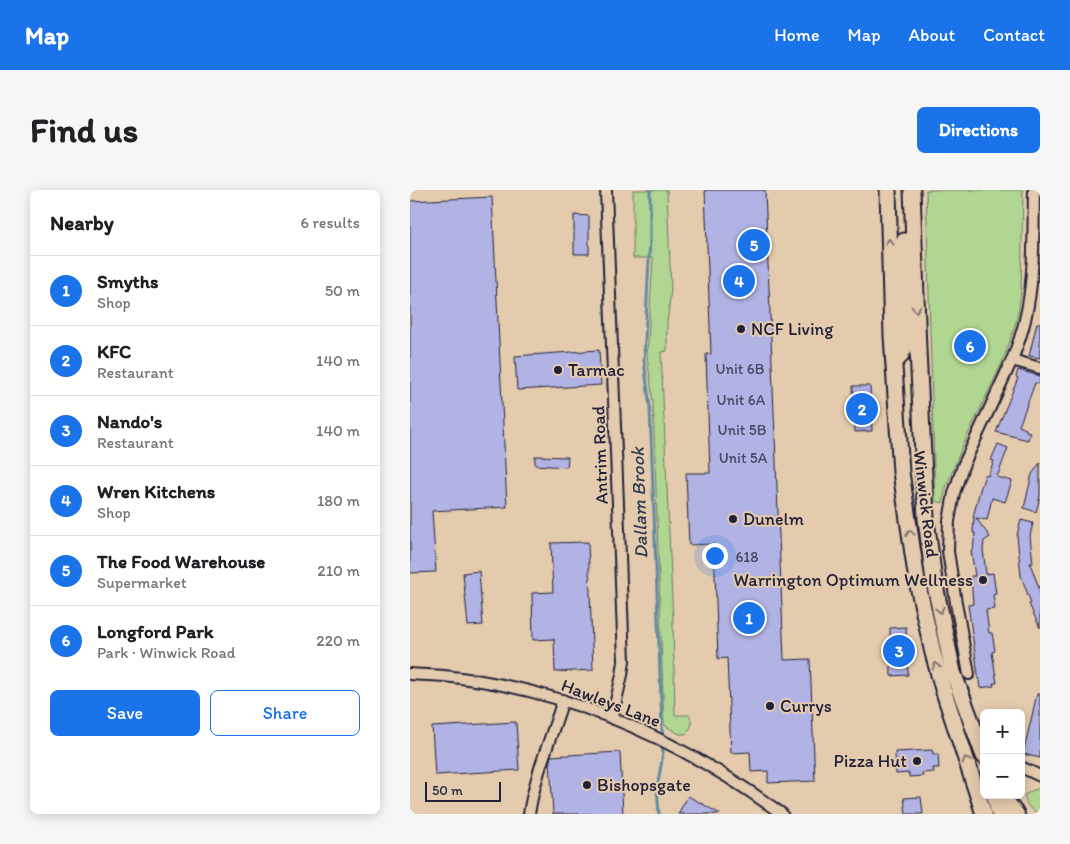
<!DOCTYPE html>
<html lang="en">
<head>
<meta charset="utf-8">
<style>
	body { margin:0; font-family:Itim,sans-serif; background:#f6f6f6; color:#202124 }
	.controls { position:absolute; right:15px; bottom:15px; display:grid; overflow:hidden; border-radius:8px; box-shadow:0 2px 12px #0003 }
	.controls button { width:45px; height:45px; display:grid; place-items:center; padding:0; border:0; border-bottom:1px solid #e0e0e0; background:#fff; color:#202124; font:25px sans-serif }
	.scale { position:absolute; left:15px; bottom:12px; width:76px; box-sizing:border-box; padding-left:5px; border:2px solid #22223b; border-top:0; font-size:14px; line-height:18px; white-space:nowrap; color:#22223b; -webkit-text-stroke:4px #e5cbad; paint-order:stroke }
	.you { position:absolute; left:304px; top:365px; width:18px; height:18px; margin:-12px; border:4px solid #fff; border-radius:50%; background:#1a73e8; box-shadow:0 0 0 8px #1a73e833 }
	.badge { display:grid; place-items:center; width:32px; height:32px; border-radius:50%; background:#1a73e8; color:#fff; font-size:16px; font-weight:700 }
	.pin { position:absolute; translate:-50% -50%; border:2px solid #fff; box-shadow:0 1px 5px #0006 }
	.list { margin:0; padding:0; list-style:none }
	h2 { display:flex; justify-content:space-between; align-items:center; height:65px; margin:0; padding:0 20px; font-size:21px }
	h2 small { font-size:16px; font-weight:400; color:#757577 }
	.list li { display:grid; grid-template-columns:32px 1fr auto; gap:15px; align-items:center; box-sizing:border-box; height:70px; padding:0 20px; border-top:1px solid #e0e0e0 }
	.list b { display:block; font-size:19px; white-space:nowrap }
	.list p { margin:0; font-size:16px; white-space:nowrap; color:#757577 }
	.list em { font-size:16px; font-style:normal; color:#757577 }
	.actions { display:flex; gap:10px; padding:15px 20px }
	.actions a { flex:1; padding:11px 0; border:1px solid #1a73e8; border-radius:8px; text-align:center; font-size:18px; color:#1a73e8 }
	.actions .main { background:#1a73e8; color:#fff }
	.map { position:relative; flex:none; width:630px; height:624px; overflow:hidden; border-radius:8px }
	header { display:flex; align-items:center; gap:30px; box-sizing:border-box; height:70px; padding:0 25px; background:#1a73e8; color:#fff }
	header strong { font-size:24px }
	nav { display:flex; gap:28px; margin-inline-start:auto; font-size:18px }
	.intro { display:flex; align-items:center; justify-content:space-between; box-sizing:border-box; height:120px; padding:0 30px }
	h1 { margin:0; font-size:35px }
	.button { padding:12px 22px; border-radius:8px; background:#1a73e8; color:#fff; font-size:18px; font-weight:700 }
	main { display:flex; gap:30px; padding:0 30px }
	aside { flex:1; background:#fff; border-radius:8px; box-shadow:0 2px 12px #0003 }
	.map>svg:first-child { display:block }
</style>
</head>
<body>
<header>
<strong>Map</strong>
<nav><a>Home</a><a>Map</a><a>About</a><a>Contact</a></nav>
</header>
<div class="intro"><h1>Find us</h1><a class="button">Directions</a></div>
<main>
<aside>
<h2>Nearby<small>6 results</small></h2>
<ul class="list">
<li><span class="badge">1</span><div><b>Smyths</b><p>Shop</p></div><em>50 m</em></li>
<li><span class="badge">2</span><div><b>KFC</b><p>Restaurant</p></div><em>140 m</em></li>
<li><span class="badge">3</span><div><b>Nando's</b><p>Restaurant</p></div><em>140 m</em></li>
<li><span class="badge">4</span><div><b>Wren Kitchens</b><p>Shop</p></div><em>180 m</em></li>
<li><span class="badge">5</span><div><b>The Food Warehouse</b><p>Supermarket</p></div><em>210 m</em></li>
<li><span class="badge">6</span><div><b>Longford Park</b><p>Park · Winwick Road</p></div><em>220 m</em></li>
</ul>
<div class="actions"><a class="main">Save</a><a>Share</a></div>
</aside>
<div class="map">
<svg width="630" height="624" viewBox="0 0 630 624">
	<rect width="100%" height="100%" fill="#e5cbad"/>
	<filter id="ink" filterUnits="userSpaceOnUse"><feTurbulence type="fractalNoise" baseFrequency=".02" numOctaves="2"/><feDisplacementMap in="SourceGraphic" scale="10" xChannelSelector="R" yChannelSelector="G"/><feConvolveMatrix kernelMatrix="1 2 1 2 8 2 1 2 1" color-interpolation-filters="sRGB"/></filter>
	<g filter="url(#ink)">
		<g fill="#b0d691" stroke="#697c66">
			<path d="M223 0H257L261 100 257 133V161L251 162 263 433 265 525H279C283 533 282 537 276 544H269L254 535 243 211 237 166 243 68H223Z"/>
			<polygon points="516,0 613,0 611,102 608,124 604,139 592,173 552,257 535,300 533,313 525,311"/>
			<path d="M626 599H630V619L626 623C619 619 616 613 614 605Z"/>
		</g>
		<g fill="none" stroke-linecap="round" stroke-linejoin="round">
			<polyline stroke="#5f8da2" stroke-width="3" points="240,0 240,49 234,170 240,218 253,564 247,598 249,624"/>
		</g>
		<g fill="#b1b3e4" stroke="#22223b">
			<polygon points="295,0 355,0 374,470 400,469 405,591 358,593 358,581 341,582 340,562 321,563 317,468 308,469 304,354 279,355 276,283 300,283 296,164 301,164"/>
			<polygon points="82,7 97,317 22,321 26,382 0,383 0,11"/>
			<polygon points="164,25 179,26 179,64 164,64"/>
			<polygon points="627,133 630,133 630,168 619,166"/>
			<polygon points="189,160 191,195 107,200 105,166"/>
			<polygon points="608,180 630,186 630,194 625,193 609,236 616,239 616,241 620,242 618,250 586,242 608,188 606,187"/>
			<polygon points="443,196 460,196 462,241 445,242"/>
			<polygon points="588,254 598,258 587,287 602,291 595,312 582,308 577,330 566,328 580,347 574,351 573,359 576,384 583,383 586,404 583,405 585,419 576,420 579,443 582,443 585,461 582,462 587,493 583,493 584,496 570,498 558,415 563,414 561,386 565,386 561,360 563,360 565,343 563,343 564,327 563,327 570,300 575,285 578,286 584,271 581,270"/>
			<polygon points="125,266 158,267 157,277 125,275"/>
			<polygon points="630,273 630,306 626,322 614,318 622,284"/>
			<polygon points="611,330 623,333 620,346 623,373 620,373 630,401 630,438 619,414 621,413 611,386 607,345"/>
			<polygon points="178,352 183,480 145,482 144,449 123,450 122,403 143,402 141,353"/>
			<polygon points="69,381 73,435 58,436 53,383"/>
			<polygon points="496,437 498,485 481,486 480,438"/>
			<polygon points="627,504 630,504 630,568 613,564"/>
			<polygon points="106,532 109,580 25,585 22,537"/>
			<polygon points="522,560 523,564 528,564 529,578 523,578 524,582 512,583 513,586 499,587 499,583 486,584 485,562"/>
			<polygon points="210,562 213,624 143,624 140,570 141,566"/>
			<polygon points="278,606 296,616 310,624 268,624"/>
			<polygon points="511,607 513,624 496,624 494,608"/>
		</g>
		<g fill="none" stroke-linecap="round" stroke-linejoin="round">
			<g stroke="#22223b" stroke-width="14">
				<g id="minor">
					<polyline points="196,0 214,471 212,485 202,528"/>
					<polyline points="602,170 630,178"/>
					<path d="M0 484C11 485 23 485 34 486 160 499 271 550 372 624"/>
					<path d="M559 484 546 413 538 361 539 331 544 303 553 276 602 170C607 157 612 144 615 130 625 88 623 43 624 0"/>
					<polyline points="611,577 630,586"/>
					<polyline points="582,605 587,624"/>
					<path d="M119 624C125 585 141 548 153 510"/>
				</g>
			</g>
			<g stroke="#22223b" stroke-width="16">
				<polyline id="major" points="593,605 608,624"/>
			</g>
			<g stroke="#22223b" stroke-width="19">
				<g id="highway">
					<polyline points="478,0 482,146 491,282 507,391 523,463 533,499 574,624"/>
					<polyline points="502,0 508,159 516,329 524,391 543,482 574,566"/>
					<path d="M484 172C493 166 494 159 495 148L494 51"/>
					<polyline points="589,605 597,624"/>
				</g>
			</g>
			<use href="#minor" stroke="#e5cbad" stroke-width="10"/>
			<use href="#major" stroke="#e5cbad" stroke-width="12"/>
			<use href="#highway" stroke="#e5cbad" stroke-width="15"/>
		</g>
		<defs><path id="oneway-chevron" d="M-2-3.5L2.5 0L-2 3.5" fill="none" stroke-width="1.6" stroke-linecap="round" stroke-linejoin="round" transform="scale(1.25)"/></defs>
		<g stroke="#847674">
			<use href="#oneway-chevron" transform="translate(479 52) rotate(-91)"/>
			<use href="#oneway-chevron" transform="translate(506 119) rotate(88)"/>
			<use href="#oneway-chevron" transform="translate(500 343) rotate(-98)"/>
			<use href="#oneway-chevron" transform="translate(530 420) rotate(78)"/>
			<use href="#oneway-chevron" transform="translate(526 476) rotate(-105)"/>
			<use href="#oneway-chevron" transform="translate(556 570) rotate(-109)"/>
		</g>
	</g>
	<g fill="#22223b" stroke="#e5cbad" stroke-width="2">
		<circle cx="331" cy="139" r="5"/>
		<circle cx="148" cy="180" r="5"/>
		<circle cx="323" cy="329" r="5"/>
		<circle cx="573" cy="390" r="5"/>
		<circle cx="360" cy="516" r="5"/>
		<circle cx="507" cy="571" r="5"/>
		<circle cx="177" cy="595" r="5"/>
	</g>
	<g text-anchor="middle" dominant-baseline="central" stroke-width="4" stroke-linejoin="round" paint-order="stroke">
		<g font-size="15" fill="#464665">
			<text x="330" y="179">Unit 6B</text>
			<text x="331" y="210">Unit 6A</text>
			<text x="332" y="240">Unit 5B</text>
			<text x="333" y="268">Unit 5A</text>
			<text x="337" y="367">618</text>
		</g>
		<g font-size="18" fill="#22223b" stroke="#e5cbad" text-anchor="start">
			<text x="341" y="139">NCF Living</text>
			<text x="158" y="180">Tarmac</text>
			<text x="333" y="329">Dunelm</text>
			<text x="563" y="390" text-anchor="end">Warrington Optimum Wellness</text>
			<text x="370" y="516">Currys</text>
			<text x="497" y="571" text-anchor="end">Pizza Hut</text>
			<text x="187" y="595">Bishopsgate</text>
		</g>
		<g font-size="18" fill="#22223b" stroke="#e5cbad">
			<text transform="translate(190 265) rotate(-92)">Antrim Road</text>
			<text transform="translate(516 314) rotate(83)">Winwick Road</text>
			<text transform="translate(201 513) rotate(21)">Hawleys Lane</text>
		</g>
		<g font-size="19" font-style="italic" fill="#313d55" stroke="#e5cbad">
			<text transform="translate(229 313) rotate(-92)">Dallam Brook</text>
		</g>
	</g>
</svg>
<div class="controls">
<button>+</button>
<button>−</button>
</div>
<div class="scale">50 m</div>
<div class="you"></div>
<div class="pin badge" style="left:339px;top:428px">1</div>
<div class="pin badge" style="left:452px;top:219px">2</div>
<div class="pin badge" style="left:489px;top:461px">3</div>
<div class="pin badge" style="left:329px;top:91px">4</div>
<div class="pin badge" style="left:344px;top:55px">5</div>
<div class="pin badge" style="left:560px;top:156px">6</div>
</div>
</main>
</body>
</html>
